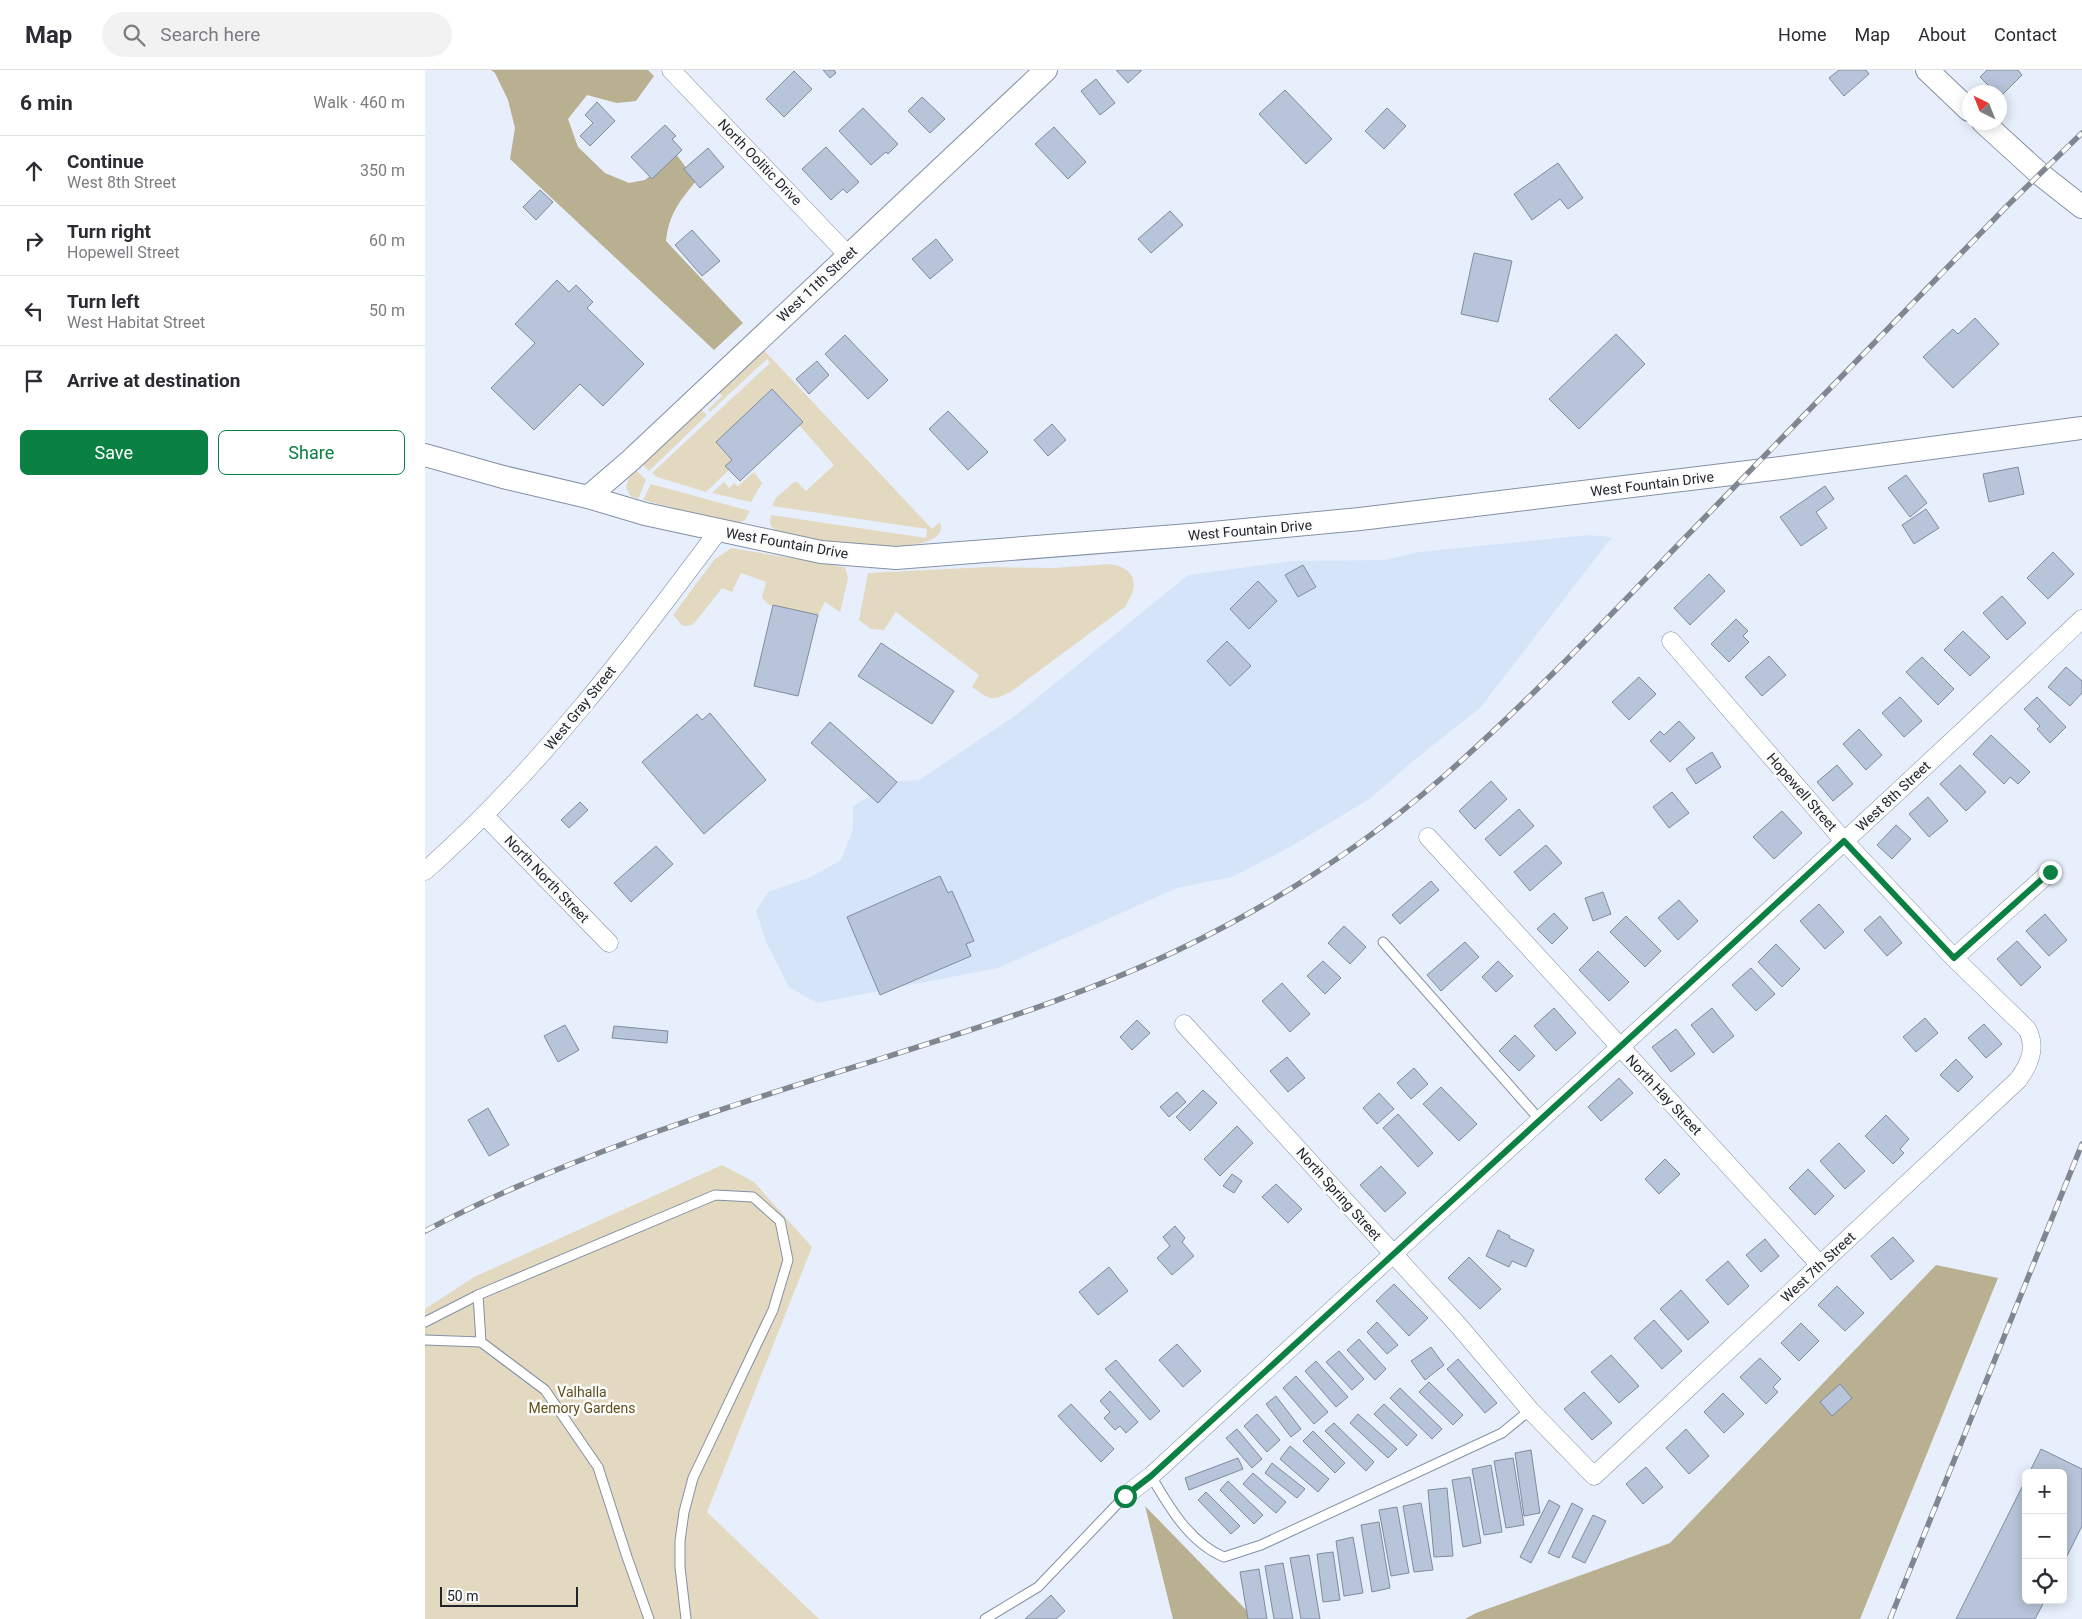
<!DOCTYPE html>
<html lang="en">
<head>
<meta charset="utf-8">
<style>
	body { margin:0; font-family:Roboto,sans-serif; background:#f2f2f3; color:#2b2b33 }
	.controls { position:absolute; right:15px; bottom:15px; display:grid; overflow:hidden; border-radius:8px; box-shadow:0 2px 12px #0003 }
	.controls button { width:45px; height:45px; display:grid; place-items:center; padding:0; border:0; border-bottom:1px solid #e1e1e2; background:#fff; color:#2b2b33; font:25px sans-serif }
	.compass { position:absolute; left:1537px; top:15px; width:45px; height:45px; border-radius:50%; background:#fff; box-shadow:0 2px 12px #0003; rotate:317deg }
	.scale { position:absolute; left:15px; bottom:12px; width:138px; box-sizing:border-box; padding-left:5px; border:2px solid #20252d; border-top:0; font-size:14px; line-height:18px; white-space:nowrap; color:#20252d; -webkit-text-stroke:4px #fcfcfc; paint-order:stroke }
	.stop { position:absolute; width:15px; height:15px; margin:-11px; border:4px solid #0b8043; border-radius:50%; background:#fff }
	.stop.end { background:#0b8043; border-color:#fff; box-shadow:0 1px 5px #0008 }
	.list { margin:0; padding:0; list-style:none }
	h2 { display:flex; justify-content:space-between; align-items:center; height:65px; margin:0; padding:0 20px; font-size:21px }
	h2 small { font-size:16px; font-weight:400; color:#7c7c81 }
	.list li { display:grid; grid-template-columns:32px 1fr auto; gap:15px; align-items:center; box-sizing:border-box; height:70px; padding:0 20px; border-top:1px solid #e1e1e2 }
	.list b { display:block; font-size:19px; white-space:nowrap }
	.list p { margin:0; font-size:16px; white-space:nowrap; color:#7c7c81 }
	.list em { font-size:16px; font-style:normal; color:#7c7c81 }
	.actions { display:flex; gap:10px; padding:15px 20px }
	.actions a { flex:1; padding:11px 0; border:1px solid #0b8043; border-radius:8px; text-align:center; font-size:18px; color:#0b8043 }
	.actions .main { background:#0b8043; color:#fff }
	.icon { flex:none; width:28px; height:28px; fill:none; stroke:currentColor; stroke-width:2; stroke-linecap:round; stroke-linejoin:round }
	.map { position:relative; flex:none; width:1657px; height:1549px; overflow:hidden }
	header { display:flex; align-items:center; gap:30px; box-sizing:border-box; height:70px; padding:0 25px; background:#fff; border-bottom:1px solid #e1e1e2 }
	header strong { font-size:24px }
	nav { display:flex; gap:28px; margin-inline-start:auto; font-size:18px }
	.search { width:350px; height:45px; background:#f2f2f3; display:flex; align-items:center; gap:12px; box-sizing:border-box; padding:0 18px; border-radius:28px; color:#7c7c81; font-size:19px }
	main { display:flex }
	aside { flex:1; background:#fff }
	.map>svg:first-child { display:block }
</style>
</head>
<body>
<header>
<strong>Map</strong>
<div class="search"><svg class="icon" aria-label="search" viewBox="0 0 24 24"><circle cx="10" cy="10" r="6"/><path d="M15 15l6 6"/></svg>Search here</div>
<nav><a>Home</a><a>Map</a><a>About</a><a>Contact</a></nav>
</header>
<main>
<aside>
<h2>6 min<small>Walk · 460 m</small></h2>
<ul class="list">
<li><svg class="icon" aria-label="ahead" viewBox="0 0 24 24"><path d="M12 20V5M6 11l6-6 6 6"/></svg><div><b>Continue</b><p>West 8th Street</p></div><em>350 m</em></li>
<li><svg class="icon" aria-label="right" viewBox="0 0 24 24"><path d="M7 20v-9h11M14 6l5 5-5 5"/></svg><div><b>Turn right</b><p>Hopewell Street</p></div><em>60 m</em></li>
<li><svg class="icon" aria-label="left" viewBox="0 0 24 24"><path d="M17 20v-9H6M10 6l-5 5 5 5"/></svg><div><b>Turn left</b><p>West Habitat Street</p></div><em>50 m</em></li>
<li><svg class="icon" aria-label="arrive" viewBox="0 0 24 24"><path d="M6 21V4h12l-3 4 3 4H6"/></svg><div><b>Arrive at destination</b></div></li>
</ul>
<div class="actions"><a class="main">Save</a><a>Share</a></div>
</aside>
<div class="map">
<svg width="1657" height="1549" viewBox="0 0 1657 1549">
	<rect width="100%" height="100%" fill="#e7effc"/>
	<polygon fill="#d6e4fa" points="1163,465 1187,467 1055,638 988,691 946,728 865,777 807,807 752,818 573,898 392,933 364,917 342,874 331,841 343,822 386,807 416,790 428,759 428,736 470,711 494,710 591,645 763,505 868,491 960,490 993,482"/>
	<g fill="#e2d9c0">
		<path d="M336 277 507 459 515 452C527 489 408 474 388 470 376 468 363 464 351 461 345 456 344 453 346 445L501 468 502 459 347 436 351 428 369 412H372L381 421 409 395 374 355 378 351 347 319 291 372 307 390 301 396 304 400 281 422 232 407 227 403 345 293 342 289 285 342 283 340 297 326 292 320Z"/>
		<polygon points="288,324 291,327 277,340 282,345 224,401 216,393"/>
		<polygon points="211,400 221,410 213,429 205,426 201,417 204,408"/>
		<polygon points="329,402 337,413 326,432 287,423 299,412 304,418 309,413 313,416"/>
		<polygon points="226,414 325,441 320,450 310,454 218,430"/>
		<polygon points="306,478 420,497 423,508 415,542 400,532 393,545 344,535 337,528 341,512 316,503 307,522 297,518 271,551 267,555 258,556 248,545 289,490"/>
		<path d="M684 494C713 498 714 516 700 537L587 621C566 632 565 630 547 617L554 605 471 542 459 560 446 559 434 550 443 503 562 497 629 498Z"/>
		<polygon points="297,1095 329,1112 387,1177 282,1442 394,1549 0,1549 0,1239 49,1207"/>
	</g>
	<g fill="#b9af91">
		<path d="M66 0H223L229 6 211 31 192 33 162 25 143 49 153 77 180 103 204 113 220 110 251 84 271 111C254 132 244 144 241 171L318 253 289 280 85 89 90 58 83 30 70 3Z"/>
		<polygon points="1511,1195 1573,1208 1435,1549 1040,1549 1051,1543 1245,1473"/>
		<polygon points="720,1436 830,1549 748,1549"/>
	</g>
	<g fill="#b7c4d9" stroke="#7f8b9e">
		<polygon points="398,0 409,0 411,3 405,8"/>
		<polygon points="691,0 717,0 703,13"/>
		<polygon points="1414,0 1441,0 1444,4 1419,26 1404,8"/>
		<polygon points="1562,0 1593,0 1597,5 1575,27 1574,22 1570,22 1555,7"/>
		<polygon points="369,1 387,19 359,47 341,29"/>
		<polygon points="671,9 690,33 675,45 656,21"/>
		<polygon points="860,20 907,69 881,94 834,44"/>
		<polygon points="497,27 520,49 505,63 483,41"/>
		<polygon points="172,32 190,51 165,76 155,66 168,53 160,45"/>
		<polygon points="438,38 473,74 463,84 461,82 446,95 414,61"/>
		<polygon points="962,38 981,56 959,79 940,61"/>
		<polygon points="240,55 251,66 247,69 257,80 227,109 206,87"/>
		<polygon points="629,57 661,92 643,109 610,74"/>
		<polygon points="401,77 434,112 422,123 418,119 406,130 377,99"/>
		<polygon points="283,78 299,97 275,118 259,99"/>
		<polygon points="1133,93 1158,128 1143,139 1135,129 1107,150 1089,124"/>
		<polygon points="115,120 128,132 111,150 98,137"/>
		<polygon points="745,141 758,155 726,183 713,169"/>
		<polygon points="267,160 295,191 277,206 250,175"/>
		<polygon points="511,169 528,190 505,209 487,189"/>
		<polygon points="1049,183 1087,191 1073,252 1036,244"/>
		<polygon points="132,210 144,222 151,215 168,232 162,238 219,294 178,336 155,314 109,360 66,318 110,273 90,254"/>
		<polygon points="1550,248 1574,274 1528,318 1498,287 1528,259 1533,264"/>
		<polygon points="1191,264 1220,294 1154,359 1124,329"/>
		<polygon points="420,265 463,310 443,329 400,284"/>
		<polygon points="392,291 404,305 384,324 371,309"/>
		<polygon points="347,319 378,352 315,411 300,396 307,390 291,372"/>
		<polygon points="523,341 563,382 543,400 504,359"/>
		<polygon points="627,354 641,370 623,386 609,370"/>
		<polygon points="1593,397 1599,424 1564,432 1558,404"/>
		<polygon points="1481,405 1502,433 1485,447 1463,418"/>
		<polygon points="1400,416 1409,429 1391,442 1402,458 1376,476 1355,447"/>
		<polygon points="1501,439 1514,458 1489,474 1477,455"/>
		<polygon points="1628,482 1649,504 1623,529 1602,508"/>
		<polygon points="878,495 891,517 873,527 860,505"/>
		<polygon points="1284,504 1300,521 1265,555 1249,538"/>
		<polygon points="833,511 852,531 824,559 805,539"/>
		<polygon points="1577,526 1601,553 1582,570 1558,543"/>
		<polygon points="348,535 393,545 373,626 329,616"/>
		<polygon points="1311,549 1323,561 1318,566 1324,572 1304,592 1286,574"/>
		<polygon points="1538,561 1565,587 1545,606 1519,580"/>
		<polygon points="802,571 826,596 805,616 782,591"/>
		<polygon points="456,573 529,621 507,654 433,606"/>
		<polygon points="1344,586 1361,605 1337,626 1320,607"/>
		<polygon points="1497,587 1529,619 1513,635 1481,602"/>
		<polygon points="1641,597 1657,611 1657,623 1645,636 1623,617"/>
		<polygon points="1214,607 1231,624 1204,650 1187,632"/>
		<polygon points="1475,627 1497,651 1479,667 1457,643"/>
		<polygon points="1612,627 1641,657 1625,673 1612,659 1615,656 1599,639"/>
		<polygon points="285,643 341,710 279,764 217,692 272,644 277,650"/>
		<polygon points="1254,651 1270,668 1245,692 1225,671 1235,661 1239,665"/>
		<polygon points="405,652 472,712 453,733 386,673"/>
		<polygon points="1434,659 1457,685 1441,700 1418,674"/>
		<polygon points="1566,665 1605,702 1593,714 1585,707 1579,714 1548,684"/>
		<polygon points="1287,682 1296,697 1271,714 1261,699"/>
		<polygon points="1412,695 1428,714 1408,731 1392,712"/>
		<polygon points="1535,695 1561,722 1541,741 1515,714"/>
		<polygon points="1066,711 1082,729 1050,759 1034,741"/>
		<polygon points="1247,722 1264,743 1244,758 1228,737"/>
		<polygon points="1503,727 1523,751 1504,767 1484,744"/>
		<polygon points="155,732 163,740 144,758 136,750"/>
		<polygon points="1094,739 1109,756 1075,786 1060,769"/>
		<polygon points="1357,741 1377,763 1349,789 1328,767"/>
		<polygon points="1471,755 1486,769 1467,789 1452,775"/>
		<polygon points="1121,775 1137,793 1105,821 1089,802"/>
		<polygon points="231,776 248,794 206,832 189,813"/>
		<polygon points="515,806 523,823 527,821 549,871 541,874 546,886 455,925 422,847"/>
		<polygon points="1006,811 1014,820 975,854 967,845"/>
		<polygon points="1178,822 1186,844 1168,851 1160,828"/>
		<polygon points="1254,830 1273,851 1253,870 1233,848"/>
		<polygon points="1394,834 1419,862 1400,879 1375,851"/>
		<polygon points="1129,843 1143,858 1127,874 1112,859"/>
		<polygon points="1620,844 1642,870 1624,886 1601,861"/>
		<polygon points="1201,846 1236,881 1220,897 1185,862"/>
		<polygon points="1455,846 1477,873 1462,886 1439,860"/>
		<polygon points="919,856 941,877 925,894 903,873"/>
		<polygon points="1592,871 1616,897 1596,916 1572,889"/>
		<polygon points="1040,872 1054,887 1016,921 1002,905"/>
		<polygon points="1351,874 1375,899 1357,917 1333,892"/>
		<polygon points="1173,881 1204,912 1184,931 1154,900"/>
		<polygon points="898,891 916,908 900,924 882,906"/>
		<polygon points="1073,891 1088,906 1071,922 1057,907"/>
		<polygon points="1326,898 1350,924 1331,941 1307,915"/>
		<polygon points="857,913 885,944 865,962 837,931"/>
		<polygon points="1129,938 1151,963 1131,981 1109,956"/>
		<polygon points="1287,938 1309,966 1288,983 1266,955"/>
		<polygon points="1500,948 1513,963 1491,982 1478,967"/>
		<polygon points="712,950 725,963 707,980 695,967"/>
		<polygon points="1559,954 1577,974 1561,988 1543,968"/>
		<polygon points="140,955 154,980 133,992 119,966"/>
		<polygon points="189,956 243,961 242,973 187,968"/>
		<polygon points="1251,959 1270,984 1246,1002 1227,977"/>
		<polygon points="1090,965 1110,986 1094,1001 1074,981"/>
		<polygon points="862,987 880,1008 863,1022 845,1001"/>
		<polygon points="1531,989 1548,1007 1533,1022 1515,1005"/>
		<polygon points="989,998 1003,1014 986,1029 972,1013"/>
		<polygon points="1194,1008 1208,1023 1176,1051 1163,1037"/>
		<polygon points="1016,1017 1052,1054 1034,1071 998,1034"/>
		<polygon points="778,1020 792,1033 765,1061 751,1047"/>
		<polygon points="752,1022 761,1032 744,1047 735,1037"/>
		<polygon points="954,1023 969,1039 952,1054 938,1038"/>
		<polygon points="63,1038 84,1075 64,1086 43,1050"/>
		<polygon points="973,1044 1008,1083 993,1097 958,1058"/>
		<polygon points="1461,1045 1484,1069 1475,1079 1479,1083 1468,1094 1440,1066"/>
		<polygon points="812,1056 828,1073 795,1106 779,1089"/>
		<polygon points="1414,1073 1440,1101 1420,1119 1395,1091"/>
		<polygon points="1240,1089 1255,1104 1234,1124 1220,1109"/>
		<polygon points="956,1096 981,1123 960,1142 935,1115"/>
		<polygon points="1383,1099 1409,1126 1390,1145 1364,1118"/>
		<polygon points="807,1104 817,1111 809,1123 798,1116"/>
		<polygon points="851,1114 877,1139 863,1153 837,1127"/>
		<polygon points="750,1156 760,1168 757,1172 769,1186 747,1205 732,1188 745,1176 738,1167"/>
		<polygon points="1073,1160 1085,1166 1084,1168 1109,1180 1101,1197 1087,1191 1084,1197 1061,1186"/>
		<polygon points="1468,1167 1489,1191 1466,1210 1446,1186"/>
		<polygon points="1340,1169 1354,1186 1336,1202 1321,1185"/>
		<polygon points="1044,1187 1076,1219 1055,1239 1023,1208"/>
		<polygon points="1303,1191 1324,1216 1303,1235 1281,1210"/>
		<polygon points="684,1197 703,1221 673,1245 654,1222"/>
		<polygon points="969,1214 1003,1248 984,1266 951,1231"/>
		<polygon points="1412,1216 1439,1243 1420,1261 1393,1235"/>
		<polygon points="1256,1220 1284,1252 1263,1270 1235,1239"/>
		<polygon points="1229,1250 1257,1281 1237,1299 1209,1268"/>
		<polygon points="952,1252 973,1275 962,1284 942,1262"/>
		<polygon points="1376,1253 1394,1271 1374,1291 1356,1273"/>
		<polygon points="934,1269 961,1299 950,1310 922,1280"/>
		<polygon points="752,1274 776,1301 758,1317 734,1290"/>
		<polygon points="1006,1277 1019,1295 1000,1310 986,1291"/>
		<polygon points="914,1281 939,1309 927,1320 901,1292"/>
		<polygon points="1186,1285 1214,1316 1194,1333 1166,1302"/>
		<polygon points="1335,1288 1356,1309 1348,1317 1353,1322 1341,1334 1315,1307"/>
		<polygon points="1033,1289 1072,1333 1060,1343 1022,1299"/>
		<polygon points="691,1290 735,1341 725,1350 680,1299"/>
		<polygon points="891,1291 923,1327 911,1337 880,1301"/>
		<polygon points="871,1306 903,1342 889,1354 858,1318"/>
		<polygon points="1004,1312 1038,1345 1028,1355 994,1322"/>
		<polygon points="1415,1314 1427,1328 1407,1346 1395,1332"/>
		<polygon points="975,1318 1017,1359 1007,1369 965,1328"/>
		<polygon points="685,1321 713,1352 701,1363 695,1356 690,1360 679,1348 685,1342 675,1331"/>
		<polygon points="1159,1322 1187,1353 1167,1370 1139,1339"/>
		<polygon points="1298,1323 1319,1344 1299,1363 1279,1342"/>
		<polygon points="851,1326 876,1359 866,1367 841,1334"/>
		<polygon points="646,1334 689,1379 676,1392 633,1346"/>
		<polygon points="959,1334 992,1365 982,1376 949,1344"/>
		<polygon points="832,1344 855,1370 842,1382 819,1356"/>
		<polygon points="933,1344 972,1379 963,1388 925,1353"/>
		<polygon points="909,1353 949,1392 941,1401 900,1361"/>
		<polygon points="812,1359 837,1389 827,1398 801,1368"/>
		<polygon points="1261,1359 1284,1386 1264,1404 1241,1378"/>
		<polygon points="888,1361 920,1393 910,1403 878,1371"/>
		<polygon points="865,1376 904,1409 893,1422 855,1389"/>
		<polygon points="1616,1379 1657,1399 1657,1456 1638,1494 1638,1403 1604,1403"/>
		<polygon points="1106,1380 1115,1443 1099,1446 1090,1383"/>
		<polygon points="813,1388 818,1399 764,1420 760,1408"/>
		<polygon points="1088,1388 1099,1455 1081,1458 1069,1391"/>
		<polygon points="847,1393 880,1419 872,1428 840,1403"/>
		<polygon points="1066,1395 1077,1462 1059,1465 1047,1399"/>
		<polygon points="1221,1397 1238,1417 1218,1434 1201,1414"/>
		<polygon points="828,1403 861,1432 851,1443 818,1414"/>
		<polygon points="1045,1407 1056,1473 1038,1477 1027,1410"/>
		<polygon points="1601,1409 1601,1530 1620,1530 1610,1549 1531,1549"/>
		<polygon points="803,1411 838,1445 829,1454 795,1420"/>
		<polygon points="1022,1418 1028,1486 1009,1487 1003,1420"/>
		<polygon points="781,1422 815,1456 806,1464 773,1430"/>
		<polygon points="1124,1430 1135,1436 1106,1493 1095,1487"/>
		<polygon points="996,1433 1008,1500 989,1502 978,1436"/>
		<polygon points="1147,1433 1158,1439 1134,1488 1123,1483"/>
		<polygon points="972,1437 984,1503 966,1506 954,1440"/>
		<polygon points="1168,1445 1181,1451 1160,1493 1147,1487"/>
		<polygon points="954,1452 965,1518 947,1522 936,1455"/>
		<polygon points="928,1467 938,1523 919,1526 911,1471"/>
		<polygon points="908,1482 915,1530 898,1532 892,1484"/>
		<polygon points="884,1485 895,1549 876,1549 865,1488"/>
		<polygon points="858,1493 868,1549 849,1549 840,1496"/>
		<polygon points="834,1499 842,1549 823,1549 815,1502"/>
		<polygon points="626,1525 640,1541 631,1549 600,1549"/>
	</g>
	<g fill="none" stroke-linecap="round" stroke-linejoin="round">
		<g stroke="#8490a4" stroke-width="11">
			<g id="service">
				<polyline points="958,872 1115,1050"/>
				<polyline points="0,1252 53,1225"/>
				<polyline points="0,1270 56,1272 120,1320 173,1397 202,1487 224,1549"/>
				<polyline points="56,1272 53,1225 290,1125 328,1127 355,1151 363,1190 348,1240 268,1408 259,1442 255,1471 255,1497 261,1549"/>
				<path d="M726 1406C744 1437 765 1473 799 1487L836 1475 1077 1363 1105 1340"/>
				<polyline points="560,1549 613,1517 700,1426"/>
			</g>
		</g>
		<g stroke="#8490a4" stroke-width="19">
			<g id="minor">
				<polyline points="246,0 423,185"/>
				<polyline points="60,746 184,873"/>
				<polyline points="1003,767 1395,1195"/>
				<path d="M0 801C113 701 204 581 294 460"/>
				<polyline points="1529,888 1625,802"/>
				<path d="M759 954 1033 1255 1105 1340 1169 1406 1593 1010C1605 994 1612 977 1602 959L1529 888 1419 771 1246 571"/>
				<path d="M700 1426 726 1406C1036 1120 1351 839 1657 549"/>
			</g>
		</g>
		<g stroke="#8490a4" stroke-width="24">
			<g id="tertiary">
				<polyline points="1502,0 1544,40"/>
				<polyline points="1558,52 1615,104 1657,137"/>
				<polyline points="0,385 78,407 163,427 220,444 294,460 396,482 471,488 777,464 935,449 1356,398 1657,358"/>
				<polyline points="163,427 206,390 621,0"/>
			</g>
		</g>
		<use href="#service" stroke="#fff" stroke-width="9"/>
		<use href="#minor" stroke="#fff" stroke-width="18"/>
		<use href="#tertiary" stroke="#fff" stroke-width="22"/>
		<g stroke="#808791" stroke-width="5.5">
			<g id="rail">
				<path d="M0 1161C145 1084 305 1036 461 987 559 956 658 925 751 881 847 835 938 777 1018 707 1100 635 1176 555 1252 476 1362 363 1472 250 1582 136L1657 63"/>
				<polyline points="1465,1549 1657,1074"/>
			</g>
		</g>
		<use href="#rail" stroke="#fcfcfc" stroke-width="4" stroke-dasharray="11" stroke-linecap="butt"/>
	</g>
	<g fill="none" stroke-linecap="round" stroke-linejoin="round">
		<path stroke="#0b8043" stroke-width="6" d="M700 1426 726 1406C956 1194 1189 984 1419 771L1529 888 1625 802"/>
	</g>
	<g text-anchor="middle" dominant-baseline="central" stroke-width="5" stroke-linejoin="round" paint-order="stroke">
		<g font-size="14" fill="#20252d" stroke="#fcfcfc">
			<text transform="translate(335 92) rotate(46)">North Oolitic Drive</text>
			<text transform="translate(392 214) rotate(-43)">West 11th Street</text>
			<text transform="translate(1227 414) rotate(-7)">West Fountain Drive</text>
			<text transform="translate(825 460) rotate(-5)">West Fountain Drive</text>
			<text transform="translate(362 473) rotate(10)">West Fountain Drive</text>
			<text transform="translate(155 638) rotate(-51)">West Gray Street</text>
			<text transform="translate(1377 722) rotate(49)">Hopewell Street</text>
			<text transform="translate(1468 726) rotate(-43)">West 8th Street</text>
			<text transform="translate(122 809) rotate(46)">North North Street</text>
			<text transform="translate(1239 1025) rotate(47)">North Hay Street</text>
			<text transform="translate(914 1124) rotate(48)">North Spring Street</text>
			<text transform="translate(1393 1197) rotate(-43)">West 7th Street</text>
		</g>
		<g font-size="14" fill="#604f1c" stroke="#fcfcfc">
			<text x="157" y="1322">Valhalla<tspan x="157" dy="16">Memory Gardens</tspan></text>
		</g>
	</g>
</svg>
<div class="controls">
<button>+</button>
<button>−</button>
<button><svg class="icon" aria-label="locate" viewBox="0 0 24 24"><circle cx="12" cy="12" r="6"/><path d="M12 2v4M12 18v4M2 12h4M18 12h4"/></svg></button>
</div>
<svg class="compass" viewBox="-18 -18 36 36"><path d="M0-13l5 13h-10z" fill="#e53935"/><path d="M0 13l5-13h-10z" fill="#7c7c81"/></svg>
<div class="scale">50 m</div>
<div class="stop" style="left:700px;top:1426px"></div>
<div class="stop end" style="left:1625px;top:802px"></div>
</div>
</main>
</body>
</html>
